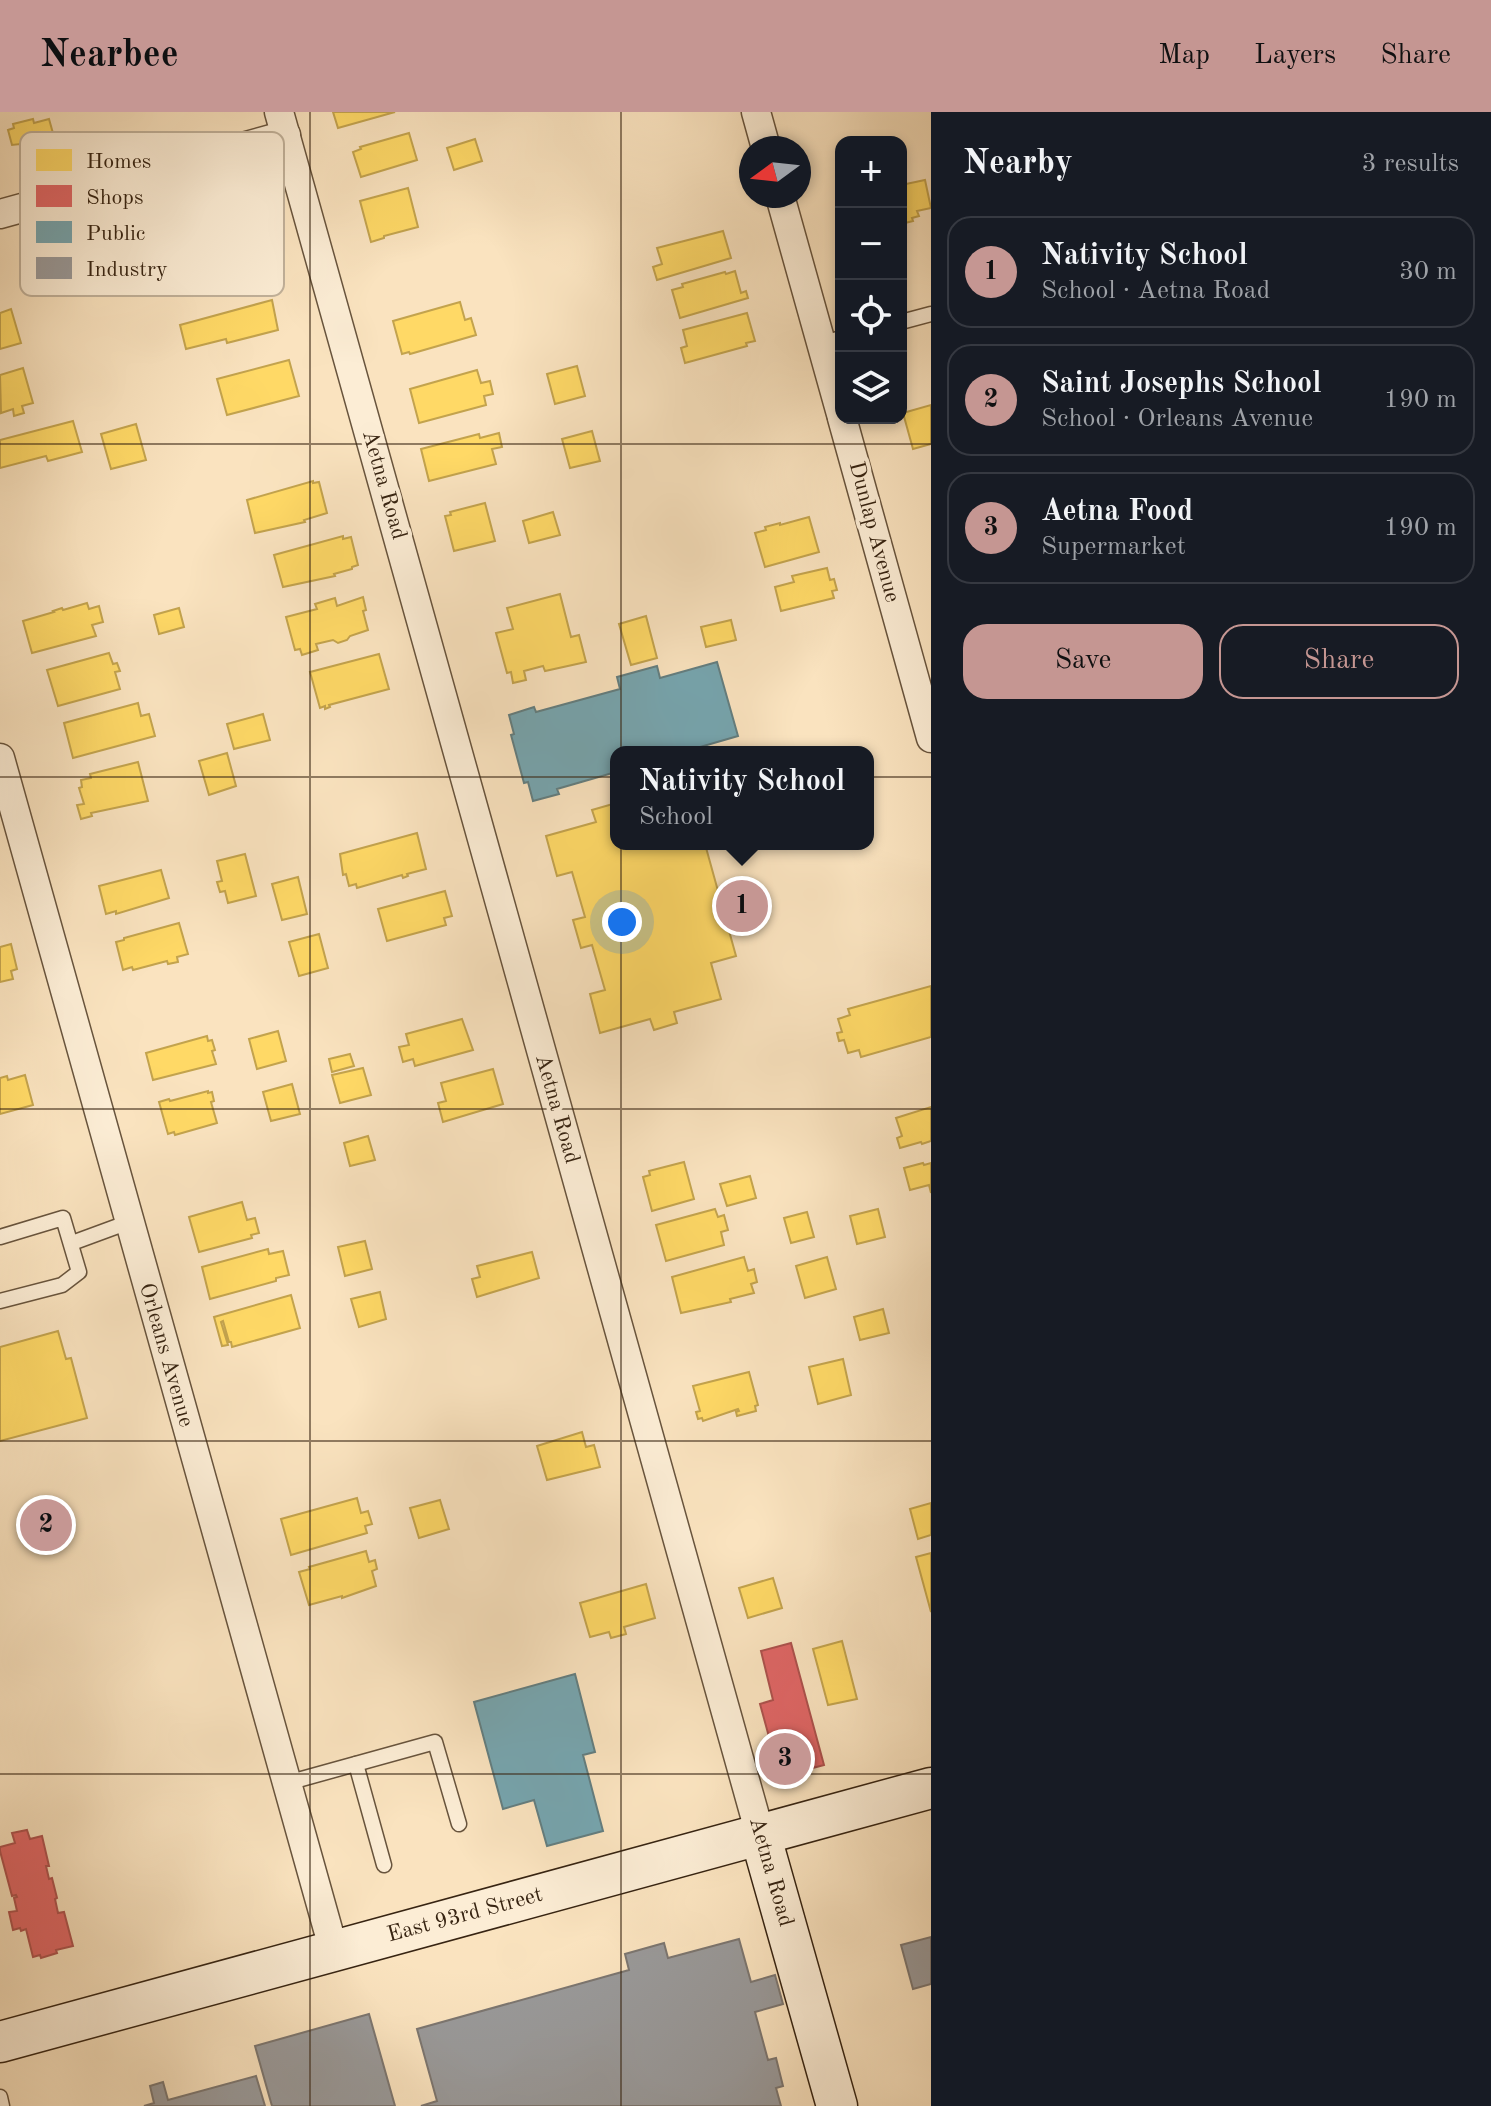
<!DOCTYPE html>
<html lang="en">
<head>
<meta charset="utf-8">
<style>
	body { margin:0; font-family:"Old Standard TT",serif; background:#242831; color:#f1f3f6 }
	.controls { position:absolute; right:24px; top:24px; display:grid; overflow:hidden; border-radius:16px; box-shadow:0 4px 12px #0003 }
	.controls button { width:72px; height:72px; display:grid; place-items:center; padding:0; border:0; border-bottom:2px solid #363941; background:#171b24; color:#f1f3f6; font:40px sans-serif }
	.compass { position:absolute; left:739px; top:24px; width:72px; height:72px; border-radius:50%; background:#171b24; box-shadow:0 4px 12px #0003; rotate:255deg }
	.you { position:absolute; left:622px; top:810px; width:28px; height:28px; margin:-20px; border:6px solid #fff; border-radius:50%; background:#1a73e8; box-shadow:0 0 0 12px #1a73e833 }
	.badge { display:grid; place-items:center; width:52px; height:52px; border-radius:50%; background:#c59692; color:#111; font-size:26px; font-weight:700 }
	.pin { position:absolute; translate:-50% -50%; border:4px solid #fff; box-shadow:0 2px 8px #0006 }
	.popup { position:absolute; left:610px; top:634px; width:264px; height:104px; box-sizing:border-box; display:grid; place-content:center; border-radius:16px; background:#171b24; filter:drop-shadow(0 2px 6px #0005); font-size:26px; white-space:nowrap; color:#9ea1a6 }
	.popup b { font-size:30px; color:#f1f3f6 }
	.popup::after { content:''; position:absolute; left:50%; top:100%; margin-left:-16px; border:16px solid transparent; border-top-color:#171b24 }
	.list { margin:0; padding:0; list-style:none }
	h2 { display:flex; justify-content:space-between; align-items:center; height:104px; margin:0; padding:0 32px; font-size:34px }
	h2 small { font-size:26px; font-weight:400; color:#9ea1a6 }
	.list li { display:grid; grid-template-columns:52px 1fr auto; gap:24px; align-items:center; box-sizing:border-box; height:112px; margin:0 16px 16px; padding:0 16px; border:2px solid #363941; border-radius:24px }
	.list b { display:block; font-size:30px; white-space:nowrap }
	.list p { margin:0; font-size:26px; white-space:nowrap; color:#9ea1a6 }
	.list em { font-size:26px; font-style:normal; color:#9ea1a6 }
	.actions { display:flex; gap:16px; padding:24px 32px }
	.actions a { flex:1; padding:18px 0; border:2px solid #c59692; border-radius:24px; text-align:center; font-size:28px; color:#c59692 }
	.actions .main { background:#c59692; color:#111 }
	.icon { flex:none; width:44px; height:44px; fill:none; stroke:currentColor; stroke-width:2; stroke-linecap:round; stroke-linejoin:round }
	.map { position:relative; flex:none; width:931px; height:1994px; overflow:hidden }
	header { display:flex; align-items:center; gap:48px; box-sizing:border-box; height:112px; padding:0 40px; background:#c59692; color:#111 }
	header strong { font-size:38px }
	nav { display:flex; gap:44px; margin-inline-start:auto; font-size:28px }
	main { display:flex }
	aside { flex:1; background:#171b24 }
	.map>svg:first-child { display:block }
</style>
</head>
<body>
<header>
<strong>Nearbee</strong>
<nav><a>Map</a><a>Layers</a><a>Share</a></nav>
</header>
<main>
<div class="map">
<svg width="931" height="1994" viewBox="0 0 931 1994">
	<rect width="100%" height="100%" fill="#fae3bf"/>
	<filter id="stains"><feTurbulence type="fractalNoise" baseFrequency=".0025" numOctaves="4"/><feColorMatrix values="0 0 0 0 .2 0 0 0 0 .09 0 0 0 0 .02 0 0 0 .5 -.17"/></filter>
	<radialGradient id="worn" r=".72"><stop offset=".6" stop-color="#630" stop-opacity="0"/><stop offset="1" stop-color="#630" stop-opacity=".3"/></radialGradient>
	<g fill="#ffd966" stroke="#c3a34d" stroke-width="2">
		<polygon points="333,0 395,0 338,16"/>
		<polygon points="33,7 34,11 49,7 63,57 29,66 20,32 12,33 8,18 14,16 13,12"/>
		<polygon points="409,21 417,48 361,65 353,40 361,37 360,35"/>
		<polygon points="475,27 482,49 454,58 447,36"/>
		<polygon points="925,68 931,96 917,99 919,104 912,106 913,109 901,112 901,73"/>
		<polygon points="408,76 418,115 384,124 384,126 371,130 360,89"/>
		<polygon points="723,119 731,146 657,168 653,155 662,152 657,136"/>
		<polygon points="86,135 93,162 63,171 56,144"/>
		<polygon points="735,159 741,181 746,179 748,186 680,206 672,178 683,175 682,172 725,160 726,162"/>
		<polygon points="272,188 278,218 227,231 226,227 186,237 180,213"/>
		<polygon points="460,190 465,208 471,206 476,223 410,242 409,240 402,242 393,209"/>
		<polygon points="11,197 21,231 0,237 0,201"/>
		<polygon points="747,201 755,229 746,231 747,234 685,251 681,236 687,234 683,218"/>
		<polygon points="289,248 299,284 227,303 217,267"/>
		<polygon points="577,254 585,284 555,292 547,262"/>
		<polygon points="23,256 33,291 22,294 24,301 14,304 13,297 1,301 0,263"/>
		<polygon points="477,258 481,271 490,269 493,282 484,284 486,293 419,311 410,277"/>
		<polygon points="931,293 931,332 913,337 903,301"/>
		<polygon points="73,309 82,340 48,349 46,344 0,356 0,328"/>
		<polygon points="136,312 146,348 111,357 101,322"/>
		<polygon points="592,319 600,349 570,356 562,327"/>
		<polygon points="499,321 502,335 492,337 496,352 429,369 421,337 479,322 480,326"/>
		<polygon points="313,369 313,371 319,370 327,401 304,408 305,410 255,421 247,388"/>
		<polygon points="485,391 495,429 454,439 445,404 451,403 450,400"/>
		<polygon points="553,400 560,423 529,431 523,409"/>
		<polygon points="809,405 819,440 765,455 755,421 766,418 765,415 780,411 780,413"/>
		<polygon points="343,424 343,427 351,425 358,453 352,455 352,457 334,462 335,464 283,475 274,443"/>
		<polygon points="827,456 830,468 834,467 837,478 832,479 834,486 781,499 775,475 794,470 792,464"/>
		<polygon points="560,482 571,525 579,523 586,550 545,559 543,554 524,559 526,568 513,571 511,560 507,561 496,521 513,517 507,496"/>
		<polygon points="363,485 366,498 363,499 368,518 350,524 347,528 338,531 333,528 316,532 318,538 302,543 300,537 295,538 286,505 317,497 315,492 335,486 337,494"/>
		<polygon points="87,491 89,497 99,494 103,510 92,513 96,524 32,541 23,509 54,500 53,499 62,496 63,498"/>
		<polygon points="179,496 184,515 159,522 154,503"/>
		<polygon points="646,504 657,546 631,553 619,512"/>
		<polygon points="731,508 736,528 706,535 701,515"/>
		<polygon points="109,541 113,552 117,551 120,559 115,560 120,577 58,594 47,558"/>
		<polygon points="379,542 389,577 329,593 330,595 325,597 325,594 320,596 310,560"/>
		<polygon points="138,591 141,604 149,602 155,624 73,646 64,611"/>
		<polygon points="263,602 270,628 234,637 227,612"/>
		<polygon points="227,641 236,674 209,683 199,649"/>
		<polygon points="138,650 148,689 91,701 92,704 81,707 77,693 84,692 79,676 82,675 81,668 91,666 90,662"/>
		<polygon points="616,691 616,732 705,732 736,844 711,851 721,887 674,900 677,911 654,918 650,907 600,921 590,882 605,878 592,833 581,836 573,808 585,805 572,760 557,764 546,724 596,710 592,698"/>
		<polygon points="417,721 426,757 407,762 408,764 403,766 402,763 357,776 356,772 349,774 346,762 343,763 340,742"/>
		<polygon points="245,742 256,784 228,791 225,779 220,780 217,770 222,769 217,749"/>
		<polygon points="161,758 169,786 116,802 116,799 106,802 99,774"/>
		<polygon points="298,765 307,802 282,808 272,772"/>
		<polygon points="445,779 452,804 444,806 446,813 387,829 378,797"/>
		<polygon points="179,811 188,842 177,845 178,850 168,852 167,849 133,858 132,855 123,858 116,830 124,828 124,826"/>
		<polygon points="319,822 328,856 299,864 289,830"/>
		<polygon points="11,832 17,857 11,859 13,867 0,870 0,835"/>
		<polygon points="931,874 931,925 861,945 859,938 848,941 844,928 839,929 837,921 842,920 838,907 850,903 848,897"/>
		<polygon points="462,907 473,938 415,954 413,947 403,950 399,935 409,933 406,922"/>
		<polygon points="278,919 286,949 257,957 249,927"/>
		<polygon points="207,924 208,929 212,928 215,938 212,939 216,952 153,968 146,941"/>
		<polygon points="350,942 354,954 332,960 329,947"/>
		<polygon points="363,956 371,983 340,991 332,963"/>
		<polygon points="493,957 503,992 443,1010 438,991 446,989 441,971"/>
		<polygon points="25,963 33,993 0,1002 0,966 7,964 8,968"/>
		<polygon points="292,972 300,1002 271,1009 263,980"/>
		<polygon points="208,979 208,981 212,980 214,989 211,990 217,1011 175,1023 174,1020 168,1022 159,990 169,987 170,989"/>
		<polygon points="931,995 931,1029 922,1032 921,1030 900,1036 897,1026 902,1024 896,1006"/>
		<polygon points="368,1024 375,1048 350,1054 344,1031"/>
		<polygon points="684,1050 694,1087 652,1099 643,1065 650,1063 649,1059"/>
		<polygon points="923,1051 924,1053 931,1051 931,1081 929,1073 910,1078 904,1056"/>
		<polygon points="750,1064 756,1086 727,1094 720,1072"/>
		<polygon points="242,1090 247,1108 255,1106 259,1121 251,1123 252,1126 199,1140 189,1105"/>
		<polygon points="715,1097 718,1105 724,1103 728,1118 721,1120 724,1133 666,1149 656,1113"/>
		<polygon points="878,1097 885,1125 857,1132 850,1104"/>
		<polygon points="807,1100 814,1125 791,1131 784,1106"/>
		<polygon points="365,1129 372,1157 345,1164 338,1135"/>
		<polygon points="268,1137 269,1142 283,1139 289,1163 276,1166 276,1169 210,1187 202,1155"/>
		<polygon points="532,1140 539,1166 477,1185 472,1167 480,1165 477,1154"/>
		<polygon points="744,1145 748,1159 754,1157 757,1170 751,1172 754,1181 730,1187 731,1190 681,1201 672,1165"/>
		<polygon points="827,1145 836,1177 805,1186 796,1154"/>
		<polygon points="380,1180 386,1207 359,1215 351,1187"/>
		<polygon points="291,1183 300,1216 232,1235 231,1230 229,1230 223,1209 221,1210 228,1233 222,1234 214,1205"/>
		<polygon points="883,1197 889,1221 860,1228 854,1205"/>
		<polygon points="58,1219 66,1247 71,1246 87,1306 0,1329 0,1235"/>
		<polygon points="843,1247 851,1283 818,1292 809,1255"/>
		<polygon points="749,1260 758,1293 755,1294 756,1299 737,1304 736,1300 739,1299 738,1297 703,1309 702,1306 698,1307 696,1300 700,1299 693,1274"/>
		<polygon points="582,1320 586,1335 594,1333 600,1355 547,1368 537,1334"/>
		<polygon points="357,1386 361,1401 368,1399 372,1412 365,1414 367,1421 291,1443 281,1407"/>
		<polygon points="440,1388 449,1417 419,1426 410,1396"/>
		<polygon points="931,1391 931,1423 918,1427 910,1397"/>
		<polygon points="366,1439 369,1450 375,1448 377,1457 372,1459 376,1474 342,1486 342,1484 309,1493 299,1460 310,1457 309,1455"/>
		<polygon points="931,1441 931,1500 916,1445"/>
		<polygon points="773,1466 782,1496 748,1506 739,1476"/>
		<polygon points="646,1472 655,1506 624,1515 626,1522 611,1526 609,1520 590,1525 580,1491"/>
		<polygon points="842,1529 857,1587 828,1593 813,1537"/>
	</g>
	<g fill="#e06666" stroke="#ad524d" stroke-width="2">
		<polygon points="791,1531 824,1653 779,1665 776,1663 774,1655 777,1654 760,1592 773,1588 761,1539"/>
		<polygon points="27,1718 30,1727 42,1724 49,1754 46,1754 49,1767 52,1766 57,1786 55,1787 58,1801 64,1800 73,1834 56,1838 57,1841 41,1846 40,1843 33,1845 26,1817 21,1819 20,1816 13,1818 9,1800 17,1799 14,1786 17,1785 16,1783 12,1784 0,1739 0,1735 15,1731 12,1721"/>
	</g>
	<g fill="#76a5af" stroke="#637e80" stroke-width="2">
		<polygon points="717,550 738,624 700,635 700,637 690,640 616,640 616,660 557,677 559,682 533,689 528,670 524,671 511,623 514,622 509,603 534,595 536,600 620,577 617,565 657,554 660,566"/>
		<polygon points="575,1562 595,1640 583,1643 603,1719 547,1734 534,1688 503,1697 474,1590"/>
	</g>
	<g fill="#999" stroke="#7c7670" stroke-width="2">
		<polygon points="931,1825 931,1872 913,1877 901,1833"/>
		<polygon points="739,1827 751,1870 775,1863 783,1892 755,1900 768,1948 776,1946 783,1974 776,1976 781,1994 421,1994 437,1989 417,1917 629,1858 625,1842 664,1831 668,1846"/>
		<polygon points="369,1902 395,1994 272,1994 255,1934"/>
		<polygon points="256,1964 265,1994 144,1994 154,1991 150,1974 163,1970 168,1988"/>
	</g>
	<g fill="none" stroke-linecap="round" stroke-linejoin="round">
		<g stroke="#68543d" stroke-width="17">
			<g id="lane">
				<polyline points="901,210 931,202"/>
				<polyline points="821,232 841,226"/>
				<polyline points="0,1125 63,1106 79,1160 62,1173 0,1189"/>
				<polyline points="72,1131 129,1110"/>
				<polyline points="356,1652 384,1753"/>
				<polyline points="287,1671 435,1630 459,1712"/>
				<polyline points="0,1985 2,1994"/>
			</g>
		</g>
		<g stroke="#68543d" stroke-width="31">
			<g id="street">
				<polyline points="279,0 760,1722"/>
				<polyline points="756,0 766,36"/>
				<polyline points="780,84 841,302"/>
				<polyline points="0,102 286,23"/>
				<polyline points="842,306 931,626"/>
				<polyline points="0,646 334,1839"/>
			</g>
		</g>
		<g stroke="#372412" stroke-width="43">
			<g id="secondary">
				<polyline points="760,1722 837,1994"/>
				<polyline points="0,1930 931,1676"/>
			</g>
		</g>
		<use href="#lane" stroke="#fcedd5" stroke-width="14"/>
		<use href="#street" stroke="#fcedd5" stroke-width="28"/>
		<use href="#secondary" stroke="#fcedd5" stroke-width="40"/>
	</g>
	<path fill="none" stroke="#372412" stroke-width="2" stroke-opacity="0.55" d="M310 0V1994M621 0V1994M0 332H931M0 665H931M0 997H931M0 1329H931M0 1662H931"/>
	<g text-anchor="middle" dominant-baseline="central" stroke-width="8" stroke-linejoin="round" paint-order="stroke">
		<g font-size="22" fill="#372412" stroke="#fcedd5">
			<text transform="translate(384 373) rotate(74)">Aetna Road</text>
			<text transform="translate(874 420) rotate(75)">Dunlap Avenue</text>
			<text transform="translate(557 997) rotate(74)">Aetna Road</text>
			<text transform="translate(166 1243) rotate(74)">Orleans Avenue</text>
			<text transform="translate(771 1760) rotate(74)">Aetna Road</text>
			<text transform="translate(465 1803) rotate(-15)">East 93rd Street</text>
		</g>
	</g>
	<rect x="20" y="20" width="264" height="164" rx="12" fill="#fcedd5" stroke="#c1b19a" stroke-width="2"/>
	<rect x="36" y="37" width="36" height="22" fill="#ffd966"/>
	<rect x="36" y="73" width="36" height="22" fill="#e06666"/>
	<rect x="36" y="109" width="36" height="22" fill="#76a5af"/>
	<rect x="36" y="145" width="36" height="22" fill="#999"/>
	<g font-size="22" fill="#372412">
		<text x="86" y="56">Homes</text>
		<text x="86" y="92">Shops</text>
		<text x="86" y="128">Public</text>
		<text x="86" y="164">Industry</text>
	</g>
	<rect width="100%" height="100%" filter="url(#stains)"/>
	<rect width="100%" height="100%" fill="url(#worn)"/>
</svg>
<div class="controls">
<button>+</button>
<button>−</button>
<button><svg class="icon" aria-label="locate" viewBox="0 0 24 24"><circle cx="12" cy="12" r="6"/><path d="M12 2v4M12 18v4M2 12h4M18 12h4"/></svg></button>
<button><svg class="icon" aria-label="layers" viewBox="0 0 24 24"><path d="M12 4l9 5-9 5-9-5zM3 14l9 5 9-5"/></svg></button>
</div>
<svg class="compass" viewBox="-18 -18 36 36"><path d="M0-13l5 13h-10z" fill="#e53935"/><path d="M0 13l5-13h-10z" fill="#9ea1a6"/></svg>
<div class="you"></div>
<div class="pin badge" style="left:742px;top:794px">1</div>
<div class="popup"><b>Nativity School</b>School</div>
<div class="pin badge" style="left:46px;top:1413px">2</div>
<div class="pin badge" style="left:785px;top:1647px">3</div>
</div>
<aside>
<h2>Nearby<small>3 results</small></h2>
<ul class="list">
<li><span class="badge">1</span><div><b>Nativity School</b><p>School · Aetna Road</p></div><em>30 m</em></li>
<li><span class="badge">2</span><div><b>Saint Josephs School</b><p>School · Orleans Avenue</p></div><em>190 m</em></li>
<li><span class="badge">3</span><div><b>Aetna Food</b><p>Supermarket</p></div><em>190 m</em></li>
</ul>
<div class="actions"><a class="main">Save</a><a>Share</a></div>
</aside>
</main>
</body>
</html>
